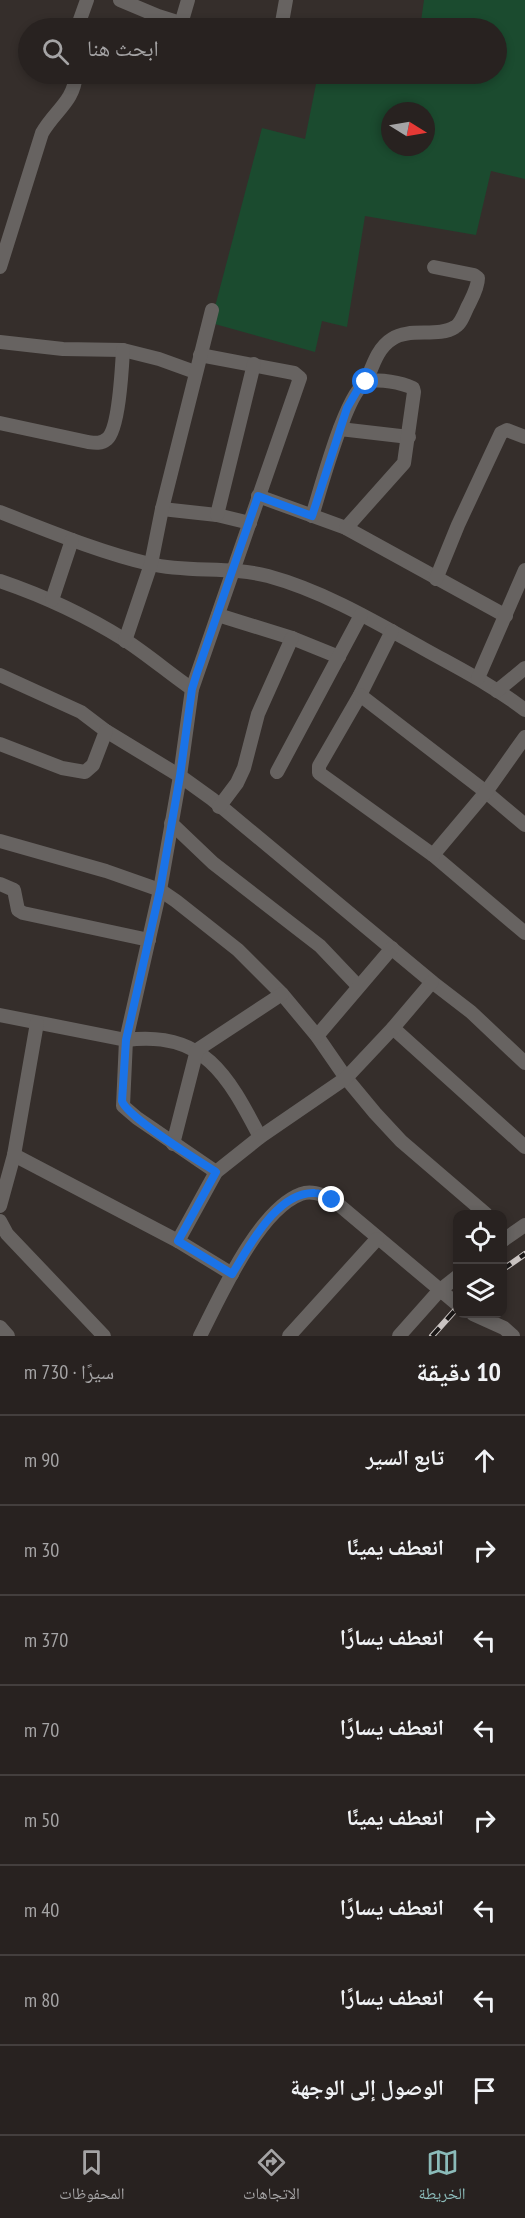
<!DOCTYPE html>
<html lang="ar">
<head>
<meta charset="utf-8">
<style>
	body { margin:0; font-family:"PT Sans Narrow","Noto Naskh Arabic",sans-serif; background:#302a29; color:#f1f3f6; direction:rtl }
	.controls { position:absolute; right:18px; bottom:18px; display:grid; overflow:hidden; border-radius:12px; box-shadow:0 3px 9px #0003 }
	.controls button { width:54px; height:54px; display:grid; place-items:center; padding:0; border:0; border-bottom:2px solid #443f3e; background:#282220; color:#f1f3f6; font:30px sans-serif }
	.compass { position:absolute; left:381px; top:102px; width:54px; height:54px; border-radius:50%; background:#282220; box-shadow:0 3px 9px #0003; rotate:101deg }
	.stop { position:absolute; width:18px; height:18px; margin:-14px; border:4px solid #1a73e8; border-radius:50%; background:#fff }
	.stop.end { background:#1a73e8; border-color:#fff; box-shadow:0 2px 6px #0008 }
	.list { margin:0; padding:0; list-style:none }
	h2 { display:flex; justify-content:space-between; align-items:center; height:78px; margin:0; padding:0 24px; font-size:26px }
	h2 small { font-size:20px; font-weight:400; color:#a5a4a5 }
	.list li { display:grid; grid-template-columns:39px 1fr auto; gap:18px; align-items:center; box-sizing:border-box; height:90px; padding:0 24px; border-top:2px solid #443f3e }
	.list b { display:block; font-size:22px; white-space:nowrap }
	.list em { font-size:20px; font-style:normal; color:#a5a4a5 }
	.icon { flex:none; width:33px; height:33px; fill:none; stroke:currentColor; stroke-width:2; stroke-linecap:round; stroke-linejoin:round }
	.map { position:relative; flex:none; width:525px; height:1336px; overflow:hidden; direction:ltr }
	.search { position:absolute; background:#282220; box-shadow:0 3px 9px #0003; left:18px; right:18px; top:18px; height:66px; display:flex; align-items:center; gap:15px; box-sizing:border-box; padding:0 21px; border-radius:33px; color:#a5a4a5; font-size:22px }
	.sheet { height:798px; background:#282220 }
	nav { display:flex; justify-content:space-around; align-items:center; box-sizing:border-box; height:84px; border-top:2px solid #443f3e; background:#282220; font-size:16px; color:#a5a4a5 }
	nav a { display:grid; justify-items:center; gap:3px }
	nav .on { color:#8bbbb9 }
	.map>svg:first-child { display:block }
</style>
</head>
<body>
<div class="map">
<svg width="525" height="1336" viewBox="0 0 525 1336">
	<rect width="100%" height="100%" fill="#352e2b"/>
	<path fill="#1b4b2f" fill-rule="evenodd" d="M424 0H525V179L491 171 476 235 365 216 347 327 322 321 315 352 204 321 216 303 262 128 305 139 318 74H496V28H420ZM390 111H426V147H390Z"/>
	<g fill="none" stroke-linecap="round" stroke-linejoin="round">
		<g stroke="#676361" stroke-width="14">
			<polyline points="120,0 158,16 196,28"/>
			<polyline points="181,24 188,0"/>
			<polyline points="77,28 87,0"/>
			<polyline points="281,28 286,0"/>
			<path d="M0 267 42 133C55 110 74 102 76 74"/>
			<polyline points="0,342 63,349 123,350 159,359 195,372"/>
			<polyline points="200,355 294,373 300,378 192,689 180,776 160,890 126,1040 123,1106 137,1118 216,1172"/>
			<path d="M366 382C372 368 377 348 392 339 409 327 438 338 455 327 462 323 465 311 469 304 473 296 478 287 478 278L474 275 434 267"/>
			<path d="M0 423 88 442C95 443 101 444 107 439 119 429 122 367 123 350"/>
			<polyline points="340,429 409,437"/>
			<polyline points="258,496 346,528 506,616"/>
			<polyline points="162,509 217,515 250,523"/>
			<path d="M0 512C49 531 99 552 150 564 188 573 229 566 268 576 323 591 374 621 424 649 458 668 494 686 525 710"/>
			<polyline points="217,515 254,364"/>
			<path d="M312 516C320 492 346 390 367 382 379 378 402 383 413 388L414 392 404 463 346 528"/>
			<polyline points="436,579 458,525 501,433 507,430 525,437"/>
			<path d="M0 581C44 596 85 615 125 640 148 655 169 673 192 689"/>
			<polyline points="52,600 72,540"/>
			<polyline points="218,615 292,638 339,657"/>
			<polyline points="392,631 360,695 319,766 319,773 433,855 525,933"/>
			<polyline points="125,641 151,564 162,509 212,310"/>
			<polyline points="0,675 81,712 106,731 180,776 212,799 432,982 471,1012 525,1063"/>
			<polyline points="478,678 525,570"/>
			<polyline points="497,691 525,668"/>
			<polyline points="360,695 486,792 525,825"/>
			<polyline points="0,744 62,768 85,772 93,765 106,731"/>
			<polyline points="277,772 361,615"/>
			<polyline points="219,807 237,783 244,768 258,714 292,638"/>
			<polyline points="171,823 213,863 320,946 358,986"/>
			<polyline points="0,841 106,871 160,890 176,901 238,950 282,994 317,1036 346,1078 375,1113 401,1141 486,1214"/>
			<polyline points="433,855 486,792 525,737"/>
			<polyline points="0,884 14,890 18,910 23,913 149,940"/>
			<path d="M0 1015 126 1040C204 1030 228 1076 260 1137"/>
			<polyline points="393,1028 525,1147"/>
			<polyline points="317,1036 392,948"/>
			<polyline points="173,1144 197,1050 282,994"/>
			<polyline points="14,1155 178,1241 232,1274"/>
			<polyline points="0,1206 14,1155 37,1023"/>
			<polyline points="0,1221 7,1234 104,1336"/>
			<polyline points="178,1241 216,1172 260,1137 346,1078 393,1028 432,982"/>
			<polyline points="502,1241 525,1225"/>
			<polyline points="473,1314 504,1328 513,1336"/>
			<polyline points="0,1327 8,1336"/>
			<path d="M200 1336C220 1297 258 1210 301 1194 312 1190 322 1195 332 1199L458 1305"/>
			<polyline points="289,1336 377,1239"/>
			<polyline points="399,1336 439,1291 458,1276"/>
		</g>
		<g stroke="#cac4c2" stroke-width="6">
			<g id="rail">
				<polyline points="502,1270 525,1254"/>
				<polyline points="432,1336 458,1307"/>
			</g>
		</g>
		<use href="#rail" stroke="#1a1716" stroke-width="4" stroke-dasharray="11" stroke-linecap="butt"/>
	</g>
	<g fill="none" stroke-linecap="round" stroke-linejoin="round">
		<path stroke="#1a73e8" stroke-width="8" d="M332 1200C327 1197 320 1193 315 1193 277 1191 249 1247 232 1274L178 1241 216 1172C199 1161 127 1117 122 1101L126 1040 160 890 180 776 192 689 197 673 258 496 312 516 347 408 358 389 366 382"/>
	</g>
</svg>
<div class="controls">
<button><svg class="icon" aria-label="locate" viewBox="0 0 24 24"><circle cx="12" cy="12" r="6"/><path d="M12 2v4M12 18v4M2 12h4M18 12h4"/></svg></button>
<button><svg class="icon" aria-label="layers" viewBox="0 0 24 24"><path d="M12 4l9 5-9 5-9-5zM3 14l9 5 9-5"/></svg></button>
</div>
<svg class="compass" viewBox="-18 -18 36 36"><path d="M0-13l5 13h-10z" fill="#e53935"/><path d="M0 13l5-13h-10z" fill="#a5a4a5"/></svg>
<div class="stop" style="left:366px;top:382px"></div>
<div class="stop end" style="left:332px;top:1200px"></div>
<div class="search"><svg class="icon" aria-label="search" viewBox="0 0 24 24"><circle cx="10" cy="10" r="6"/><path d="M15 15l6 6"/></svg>ابحث هنا</div>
</div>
<section class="sheet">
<h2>10 دقيقة<small>سيرًا · 730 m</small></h2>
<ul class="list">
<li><svg class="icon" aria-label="ahead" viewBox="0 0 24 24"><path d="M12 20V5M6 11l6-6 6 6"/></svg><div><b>تابع السير</b></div><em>90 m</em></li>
<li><svg class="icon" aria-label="right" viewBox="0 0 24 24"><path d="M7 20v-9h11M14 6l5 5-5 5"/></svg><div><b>انعطف يمينًا</b></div><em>30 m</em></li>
<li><svg class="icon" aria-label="left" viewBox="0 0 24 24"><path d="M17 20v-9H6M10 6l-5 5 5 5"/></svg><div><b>انعطف يسارًا</b></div><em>370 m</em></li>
<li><svg class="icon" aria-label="left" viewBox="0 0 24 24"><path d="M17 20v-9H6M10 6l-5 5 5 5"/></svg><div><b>انعطف يسارًا</b></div><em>70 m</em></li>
<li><svg class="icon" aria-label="right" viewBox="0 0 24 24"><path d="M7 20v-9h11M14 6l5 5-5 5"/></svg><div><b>انعطف يمينًا</b></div><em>50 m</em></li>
<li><svg class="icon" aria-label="left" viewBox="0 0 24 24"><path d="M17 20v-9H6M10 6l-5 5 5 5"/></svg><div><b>انعطف يسارًا</b></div><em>40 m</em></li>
<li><svg class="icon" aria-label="left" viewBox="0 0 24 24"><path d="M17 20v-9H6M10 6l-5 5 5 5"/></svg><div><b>انعطف يسارًا</b></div><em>80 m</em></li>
<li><svg class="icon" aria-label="arrive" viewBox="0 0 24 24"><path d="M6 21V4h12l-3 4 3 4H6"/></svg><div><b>الوصول إلى الوجهة</b></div></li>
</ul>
</section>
<nav>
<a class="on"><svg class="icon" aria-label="map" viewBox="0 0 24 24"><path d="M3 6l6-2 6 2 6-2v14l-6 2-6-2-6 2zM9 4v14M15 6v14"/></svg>الخريطة</a>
<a><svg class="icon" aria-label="directions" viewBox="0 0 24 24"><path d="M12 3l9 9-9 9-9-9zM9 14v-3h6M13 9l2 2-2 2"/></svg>الاتجاهات</a>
<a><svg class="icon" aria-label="saved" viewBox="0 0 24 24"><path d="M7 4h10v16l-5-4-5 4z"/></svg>المحفوظات</a>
</nav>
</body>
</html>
